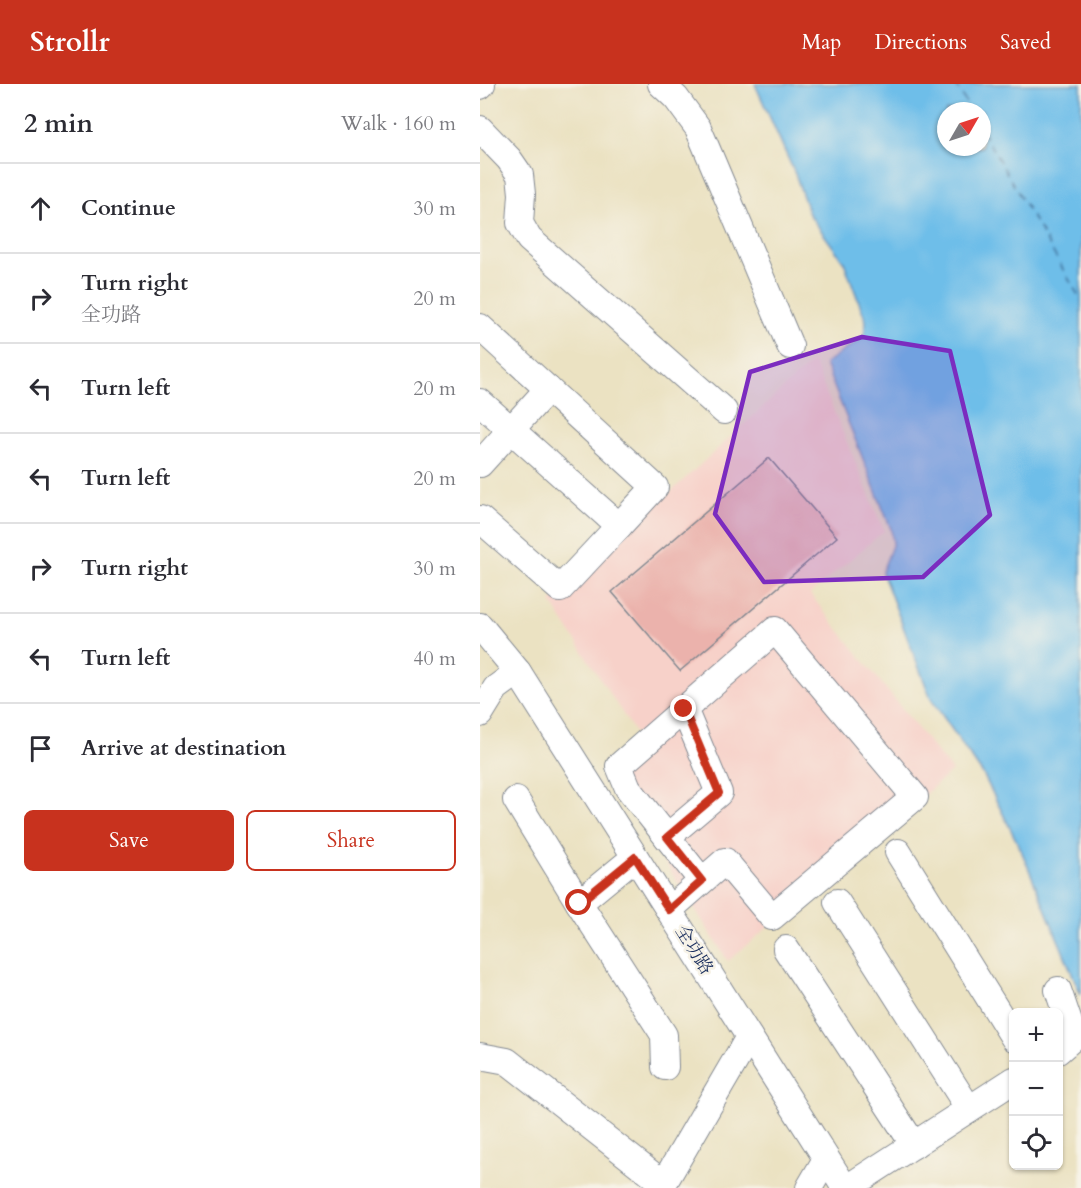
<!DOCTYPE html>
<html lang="en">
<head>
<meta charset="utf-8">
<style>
	body { margin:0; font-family:Cardo,"Noto Serif SC",serif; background:#f2f2f3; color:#2b2b33 }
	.controls { position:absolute; right:18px; bottom:18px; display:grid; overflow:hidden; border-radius:9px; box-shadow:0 2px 4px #0004 }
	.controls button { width:54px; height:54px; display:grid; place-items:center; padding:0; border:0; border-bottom:2px solid #e1e1e2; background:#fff; color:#2b2b33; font:30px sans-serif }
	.compass { position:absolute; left:457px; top:18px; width:54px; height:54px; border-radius:50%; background:#fff; box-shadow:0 2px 4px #0004; rotate:51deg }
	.stop { position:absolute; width:18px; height:18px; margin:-14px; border:4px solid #c8321e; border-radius:50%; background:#fff }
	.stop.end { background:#c8321e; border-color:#fff; box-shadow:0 2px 6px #0008 }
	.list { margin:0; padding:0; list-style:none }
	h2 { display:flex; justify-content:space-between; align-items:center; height:78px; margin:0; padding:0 24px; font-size:26px }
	h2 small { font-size:20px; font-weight:400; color:#7c7c81 }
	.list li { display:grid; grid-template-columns:39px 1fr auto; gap:18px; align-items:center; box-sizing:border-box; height:90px; padding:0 24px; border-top:2px solid #e1e1e2 }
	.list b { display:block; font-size:22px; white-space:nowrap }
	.list p { margin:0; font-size:20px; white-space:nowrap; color:#7c7c81 }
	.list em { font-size:20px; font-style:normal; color:#7c7c81 }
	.actions { display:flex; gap:12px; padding:18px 24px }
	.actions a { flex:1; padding:14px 0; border:2px solid #c8321e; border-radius:9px; text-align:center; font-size:21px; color:#c8321e }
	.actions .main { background:#c8321e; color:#fff }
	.icon { flex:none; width:33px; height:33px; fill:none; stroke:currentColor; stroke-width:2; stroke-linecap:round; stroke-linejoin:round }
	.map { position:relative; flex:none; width:601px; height:1104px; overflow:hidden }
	header { display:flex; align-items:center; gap:36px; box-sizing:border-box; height:84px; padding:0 30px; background:#c8321e; color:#fff }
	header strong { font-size:28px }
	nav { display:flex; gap:33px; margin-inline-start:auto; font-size:21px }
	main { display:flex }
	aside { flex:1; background:#fff }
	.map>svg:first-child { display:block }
</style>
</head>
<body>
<header>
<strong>Strollr</strong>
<nav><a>Map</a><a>Directions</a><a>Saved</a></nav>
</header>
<main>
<aside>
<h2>2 min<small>Walk · 160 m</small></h2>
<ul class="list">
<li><svg class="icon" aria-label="ahead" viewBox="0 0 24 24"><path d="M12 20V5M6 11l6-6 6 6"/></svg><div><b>Continue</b></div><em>30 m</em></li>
<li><svg class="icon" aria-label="right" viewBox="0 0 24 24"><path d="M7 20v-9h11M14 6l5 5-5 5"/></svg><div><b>Turn right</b><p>全功路</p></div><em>20 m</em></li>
<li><svg class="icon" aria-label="left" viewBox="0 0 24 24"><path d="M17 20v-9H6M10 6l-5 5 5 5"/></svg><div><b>Turn left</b></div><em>20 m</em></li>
<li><svg class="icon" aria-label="left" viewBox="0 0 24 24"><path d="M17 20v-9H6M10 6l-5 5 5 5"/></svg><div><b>Turn left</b></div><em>20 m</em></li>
<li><svg class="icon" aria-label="right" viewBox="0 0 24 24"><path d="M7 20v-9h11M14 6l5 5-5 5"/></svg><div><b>Turn right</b></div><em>30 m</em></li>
<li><svg class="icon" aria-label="left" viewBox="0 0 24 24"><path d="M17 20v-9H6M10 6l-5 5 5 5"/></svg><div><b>Turn left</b></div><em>40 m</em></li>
<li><svg class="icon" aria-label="arrive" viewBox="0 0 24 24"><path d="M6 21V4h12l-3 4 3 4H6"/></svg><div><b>Arrive at destination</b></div></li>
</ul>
<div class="actions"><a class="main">Save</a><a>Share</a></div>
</aside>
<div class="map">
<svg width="601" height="1104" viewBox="0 0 601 1104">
	<rect width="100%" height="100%" fill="#f7f3e8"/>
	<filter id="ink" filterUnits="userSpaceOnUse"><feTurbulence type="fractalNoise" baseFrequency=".0167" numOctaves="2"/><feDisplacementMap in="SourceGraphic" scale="12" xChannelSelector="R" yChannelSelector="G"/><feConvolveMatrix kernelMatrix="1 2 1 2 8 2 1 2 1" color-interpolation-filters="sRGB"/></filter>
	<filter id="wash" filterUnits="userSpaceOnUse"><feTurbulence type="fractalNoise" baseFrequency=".008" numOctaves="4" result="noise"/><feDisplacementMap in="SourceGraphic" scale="24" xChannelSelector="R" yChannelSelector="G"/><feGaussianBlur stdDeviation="1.35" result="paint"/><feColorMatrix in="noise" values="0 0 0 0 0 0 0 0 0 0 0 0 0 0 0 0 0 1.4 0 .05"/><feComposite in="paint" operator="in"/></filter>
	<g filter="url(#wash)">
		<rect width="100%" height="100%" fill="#ebe2c2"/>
		<polygon fill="#f7d1c9" points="333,277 404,447 330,510 472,687 248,877 125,685 159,655 71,518"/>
		<path fill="#6ebee9" stroke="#4476a4" stroke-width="1.5" fill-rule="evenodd" d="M275 0H601V911L541 766 504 692 451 615 402 488 413 459 411 445 345 280 384 252 386 237 364 178 329 130 316 92ZM466 27H502V63H466Z"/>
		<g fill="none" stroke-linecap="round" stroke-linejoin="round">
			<g stroke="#305381" stroke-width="1.5" stroke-dasharray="8 6" stroke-linecap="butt">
				<polyline points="475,0 491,27"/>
				<polyline points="502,47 601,216"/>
			</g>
		</g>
		<g id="blocks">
			<polygon fill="#ebb2ac" points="289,374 357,453 200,587 132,508"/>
		</g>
	</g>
	<g filter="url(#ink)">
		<use href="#blocks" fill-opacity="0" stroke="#838890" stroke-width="1.5"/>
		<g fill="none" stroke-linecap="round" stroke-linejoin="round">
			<g stroke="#838890" stroke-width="28">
				<g id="minor">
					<polyline points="181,0 196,14 218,44 310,262"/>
					<polyline points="0,2 2,0"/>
					<polyline points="0,45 29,75 40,91 42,110 40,139 49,155 244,327"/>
					<polyline points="0,243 175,403 139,442 0,318"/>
					<polyline points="0,380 68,305"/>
					<polyline points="0,435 80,505 139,442"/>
					<polyline points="0,542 38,588 365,1104"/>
					<polyline points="0,630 16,604 38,588"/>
					<polyline points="36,716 99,819"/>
					<polyline points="187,753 239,709 204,625"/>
					<polyline points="418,768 534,954"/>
					<polyline points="155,773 99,819 184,951 185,983"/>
					<polyline points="357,818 489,1025"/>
					<polyline points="189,826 245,777 292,833 435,713 295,546 139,682 148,704 222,797"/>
					<polyline points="306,865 434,1061"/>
					<polyline points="578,906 594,953 578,967"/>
					<polyline points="0,972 27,977 184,1100"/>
					<polyline points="181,1104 269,953"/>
					<polyline points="329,1104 346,1075"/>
					<polyline points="367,1104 534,996"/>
				</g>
			</g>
			<use href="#minor" stroke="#fff" stroke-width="26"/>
		</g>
	</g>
	<g fill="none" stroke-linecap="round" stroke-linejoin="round" filter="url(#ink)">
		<polyline stroke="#c8321e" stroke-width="8" points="99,819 155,773 189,826 222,797 187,753 239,709 204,625"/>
	</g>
	<path fill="#7b2cbf" fill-opacity="0.2" stroke="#7b2cbf" stroke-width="4.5" stroke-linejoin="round" d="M382 253 470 267 510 431 443 493 284 498 235 430 270 288Z"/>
	<g text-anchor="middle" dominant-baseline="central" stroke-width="5" stroke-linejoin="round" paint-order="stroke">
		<g font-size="18" fill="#1b2f5e" stroke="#f7f3e8">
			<text transform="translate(214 866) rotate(58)">全功路</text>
		</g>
	</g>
</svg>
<div class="controls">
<button>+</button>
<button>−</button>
<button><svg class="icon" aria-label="locate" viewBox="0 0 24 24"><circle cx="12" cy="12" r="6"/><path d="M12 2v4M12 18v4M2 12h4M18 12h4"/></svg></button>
</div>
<svg class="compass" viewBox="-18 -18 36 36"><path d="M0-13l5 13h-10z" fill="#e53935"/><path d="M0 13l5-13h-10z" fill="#7c7c81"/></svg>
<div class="stop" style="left:99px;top:819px"></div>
<div class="stop end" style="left:204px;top:625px"></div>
</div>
</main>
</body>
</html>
